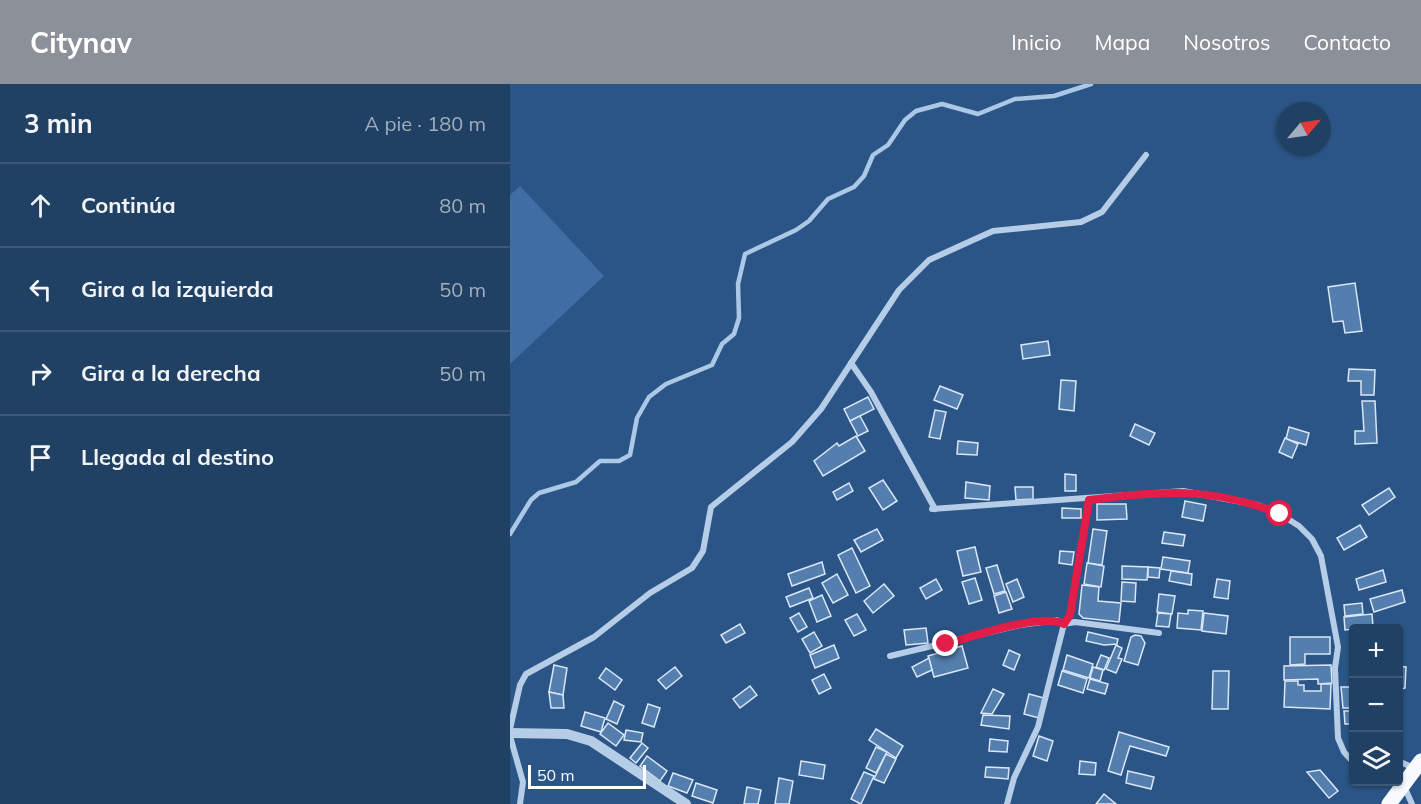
<!DOCTYPE html>
<html lang="es">
<head>
<meta charset="utf-8">
<style>
	body { margin:0; font-family:Mulish,sans-serif; background:#28476a; color:#f1f3f6 }
	.controls { position:absolute; right:18px; bottom:18px; display:grid; overflow:hidden; border-radius:6px; box-shadow:0 2px 4px #0004 }
	.controls button { width:54px; height:54px; display:grid; place-items:center; padding:0; border:0; border-bottom:2px solid #3d5978; background:#204064; color:#f1f3f6; font:30px sans-serif }
	.compass { position:absolute; left:767px; top:18px; width:54px; height:54px; border-radius:50%; background:#204064; box-shadow:0 2px 4px #0004; rotate:61deg }
	.scale { position:absolute; left:18px; bottom:15px; width:118px; box-sizing:border-box; padding-left:6px; border:3px solid #fff; border-top:0; font-size:16px; line-height:21px; white-space:nowrap; color:#fff; -webkit-text-stroke:4px #2b5586; paint-order:stroke }
	.stop { position:absolute; width:18px; height:18px; margin:-14px; border:4px solid #e11d48; border-radius:50%; background:#fff }
	.stop.end { background:#e11d48; border-color:#fff; box-shadow:0 2px 6px #0008 }
	.list { margin:0; padding:0; list-style:none }
	h2 { display:flex; justify-content:space-between; align-items:center; height:78px; margin:0; padding:0 24px; font-size:26px }
	h2 small { font-size:20px; font-weight:400; color:#a2afbf }
	.list li { display:grid; grid-template-columns:39px 1fr auto; gap:18px; align-items:center; box-sizing:border-box; height:84px; padding:0 24px; border-top:2px solid #3d5978 }
	.list b { display:block; font-size:22px; white-space:nowrap }
	.list em { font-size:20px; font-style:normal; color:#a2afbf }
	.icon { flex:none; width:33px; height:33px; fill:none; stroke:currentColor; stroke-width:2; stroke-linecap:round; stroke-linejoin:round }
	.map { position:relative; flex:none; width:911px; height:720px; overflow:hidden }
	header { display:flex; align-items:center; gap:36px; box-sizing:border-box; height:84px; padding:0 30px; background:#8c9099; color:#fff }
	header strong { font-size:28px }
	nav { display:flex; gap:33px; margin-inline-start:auto; font-size:21px }
	main { display:flex }
	aside { flex:1; background:#204064 }
	.map>svg:first-child { display:block }
</style>
</head>
<body>
<header>
<strong>Citynav</strong>
<nav><a>Inicio</a><a>Mapa</a><a>Nosotros</a><a>Contacto</a></nav>
</header>
<main>
<aside>
<h2>3 min<small>A pie · 180 m</small></h2>
<ul class="list">
<li><svg class="icon" aria-label="ahead" viewBox="0 0 24 24"><path d="M12 20V5M6 11l6-6 6 6"/></svg><div><b>Continúa</b></div><em>80 m</em></li>
<li><svg class="icon" aria-label="left" viewBox="0 0 24 24"><path d="M17 20v-9H6M10 6l-5 5 5 5"/></svg><div><b>Gira a la izquierda</b></div><em>50 m</em></li>
<li><svg class="icon" aria-label="right" viewBox="0 0 24 24"><path d="M7 20v-9h11M14 6l5 5-5 5"/></svg><div><b>Gira a la derecha</b></div><em>50 m</em></li>
<li><svg class="icon" aria-label="arrive" viewBox="0 0 24 24"><path d="M6 21V4h12l-3 4 3 4H6"/></svg><div><b>Llegada al destino</b></div></li>
</ul>
</aside>
<div class="map">
<svg width="911" height="720" viewBox="0 0 911 720">
	<rect width="100%" height="100%" fill="#2b5586"/>
	<polygon fill="#406ea2" points="10,102 94,192 0,280 0,111"/>
	<g fill="none" stroke-linecap="round" stroke-linejoin="round">
		<polyline stroke="#abc8e7" stroke-width="4.5" points="0,450 21,416 29,409 66,398 90,377 109,377 120,371 127,334 139,313 156,300 202,281 212,260 224,250 229,234 228,200 235,170 286,146 299,137 318,115 344,103 354,92 363,71 378,61 395,36 406,27 432,20 468,30 505,15 544,12 581,0"/>
	</g>
	<g fill="#537ead" stroke="#d9e7f6" stroke-width="1.5">
		<polygon points="845,199 852,247 835,249 833,237 823,238 818,203"/>
		<polygon points="538,257 540,271 513,275 511,261"/>
		<polygon points="839,285 865,286 864,311 851,311 851,297 838,297"/>
		<polygon points="551,296 566,297 564,327 549,325"/>
		<polygon points="430,302 453,311 447,325 424,316"/>
		<polygon points="358,313 364,325 340,337 334,325"/>
		<polygon points="852,317 865,317 867,359 845,360 845,347 854,347"/>
		<polygon points="425,326 436,328 430,355 419,353"/>
		<polygon points="350,332 358,347 348,352 340,337"/>
		<polygon points="625,340 645,349 639,361 620,352"/>
		<polygon points="779,343 799,349 796,361 776,355"/>
		<polygon points="346,352 355,367 313,392 304,377 327,359 329,362"/>
		<polygon points="775,354 788,360 782,374 769,368"/>
		<polygon points="448,357 468,359 467,371 447,370"/>
		<polygon points="555,390 566,391 566,407 555,407"/>
		<polygon points="373,396 387,417 373,426 359,404"/>
		<polygon points="456,398 480,402 479,416 455,414"/>
		<polygon points="339,399 343,407 327,416 323,408"/>
		<polygon points="505,403 523,403 523,415 506,416"/>
		<polygon points="879,404 885,413 859,431 852,421"/>
		<polygon points="675,417 696,421 693,437 672,433"/>
		<polygon points="587,420 616,420 617,435 587,436"/>
		<polygon points="552,424 571,425 571,434 552,434"/>
		<polygon points="850,441 857,453 834,466 827,454"/>
		<polygon points="367,445 373,456 351,468 344,456"/>
		<polygon points="583,445 597,447 592,481 578,479"/>
		<polygon points="654,448 675,451 673,462 652,459"/>
		<polygon points="465,463 471,488 453,492 447,467"/>
		<polygon points="342,464 360,502 346,509 328,471"/>
		<polygon points="550,467 564,468 562,481 549,479"/>
		<polygon points="653,473 680,477 678,489 651,485"/>
		<polygon points="312,478 315,490 282,502 278,490"/>
		<polygon points="577,479 594,482 591,503 574,500"/>
		<polygon points="487,481 495,507 484,510 476,484"/>
		<polygon points="612,482 638,483 637,496 612,495"/>
		<polygon points="638,483 650,484 649,494 638,493"/>
		<polygon points="873,486 876,498 849,506 846,495"/>
		<polygon points="661,487 682,490 681,501 659,497"/>
		<polygon points="327,490 338,511 323,519 312,499"/>
		<polygon points="465,494 472,516 459,520 452,498"/>
		<polygon points="426,495 432,506 416,515 410,504"/>
		<polygon points="507,495 514,513 503,518 496,500"/>
		<polygon points="707,495 720,497 718,515 704,513"/>
		<polygon points="612,498 626,499 625,518 611,517"/>
		<polygon points="374,500 384,512 363,529 354,517"/>
		<polygon points="572,501 589,503 588,517 611,519 609,538 573,534 569,530"/>
		<polygon points="299,504 303,514 280,523 276,513"/>
		<polygon points="892,506 895,518 864,528 860,515"/>
		<polygon points="496,508 502,525 489,529 484,512"/>
		<polygon points="649,510 665,512 662,530 647,528"/>
		<polygon points="312,511 321,532 307,538 299,517"/>
		<polygon points="852,519 853,530 835,532 834,521"/>
		<polygon points="678,526 693,527 691,546 667,544 668,529 678,530"/>
		<polygon points="289,529 297,543 288,548 280,534"/>
		<polygon points="648,529 661,530 659,543 646,542"/>
		<polygon points="694,529 718,532 716,550 692,547"/>
		<polygon points="347,530 356,546 344,552 335,536"/>
		<polygon points="862,530 863,543 835,546 834,533"/>
		<polygon points="230,540 235,549 216,559 211,551"/>
		<polygon points="416,544 418,559 396,561 394,546"/>
		<polygon points="304,548 312,562 300,569 292,555"/>
		<polygon points="578,548 608,555 607,560 594,561 576,557"/>
		<polygon points="625,551 631,552 635,559 628,581 614,577 621,553"/>
		<polygon points="780,553 820,553 820,570 795,570 795,580 780,581"/>
		<polygon points="324,561 329,574 305,584 300,571"/>
		<polygon points="606,561 612,564 608,574 612,575 606,589 596,585"/>
		<polygon points="452,562 458,584 424,593 418,572"/>
		<polygon points="499,566 510,571 504,586 493,581"/>
		<polygon points="557,571 583,580 579,594 553,586"/>
		<polygon points="591,571 599,574 594,586 586,583"/>
		<polygon points="419,574 422,586 407,593 402,583"/>
		<polygon points="44,581 57,584 53,611 39,608"/>
		<polygon points="821,581 822,599 808,600 808,595 774,596 774,582"/>
		<polygon points="888,582 896,583 895,604 889,606"/>
		<polygon points="165,583 172,592 156,605 148,596"/>
		<polygon points="583,583 593,586 590,597 580,594"/>
		<polygon points="96,584 112,596 105,606 89,594"/>
		<polygon points="552,587 577,595 573,609 548,601"/>
		<polygon points="703,587 719,587 718,625 702,625"/>
		<polygon points="314,590 321,604 309,610 302,596"/>
		<polygon points="580,595 598,600 595,610 577,605"/>
		<polygon points="775,597 788,597 788,601 794,601 794,607 811,607 811,600 821,600 820,625 774,623"/>
		<polygon points="240,602 247,611 230,624 223,615"/>
		<polygon points="831,603 844,603 844,624 833,624"/>
		<polygon points="483,605 494,610 482,630 471,629"/>
		<polygon points="39,608 53,611 54,624 41,624"/>
		<polygon points="519,610 534,614 529,634 514,630"/>
		<polygon points="104,617 114,622 107,640 96,635"/>
		<polygon points="138,620 150,624 144,643 132,639"/>
		<polygon points="834,627 844,627 844,640 835,640"/>
		<polygon points="75,628 95,634 91,648 71,642"/>
		<polygon points="473,631 500,632 499,645 471,641"/>
		<polygon points="98,639 114,651 106,662 90,650"/>
		<polygon points="366,645 393,662 386,674 359,656"/>
		<polygon points="116,646 133,649 131,658 114,656"/>
		<polygon points="609,648 659,663 656,672 620,662 611,691 598,687"/>
		<polygon points="529,652 543,657 537,677 523,672"/>
		<polygon points="480,655 498,657 497,668 479,667"/>
		<polygon points="132,659 138,664 126,679 120,674"/>
		<polygon points="366,663 377,668 366,689 356,684"/>
		<polygon points="376,670 386,675 374,699 364,695"/>
		<polygon points="137,672 157,687 150,697 130,682"/>
		<polygon points="291,677 315,681 313,695 289,691"/>
		<polygon points="570,677 586,679 585,691 569,690"/>
		<polygon points="476,683 499,684 498,695 475,693"/>
		<polygon points="810,686 828,707 819,714 797,688"/>
		<polygon points="618,687 644,693 641,705 616,699"/>
		<polygon points="354,688 364,692 351,720 341,715"/>
		<polygon points="163,689 183,696 177,709 158,702"/>
		<polygon points="269,694 283,697 279,720 265,720"/>
		<polygon points="186,699 207,706 203,719 182,712"/>
		<polygon points="237,703 251,706 248,720 234,720"/>
		<polygon points="594,710 606,720 586,720"/>
	</g>
	<g fill="none" stroke-linecap="round" stroke-linejoin="round">
		<g stroke="#b6cde7" stroke-width="6">
			<polyline points="341,279 361,308 425,425"/>
			<polyline points="422,425 673,407 748,421 770,430 789,442 802,455 811,472 828,563 825,584 828,654 834,668 844,679"/>
			<polyline points="380,572 510,541 547,536 554,540 565,538 649,549"/>
			<polyline points="0,645 10,601 16,590 84,553 140,509 182,484 193,467 201,423 282,358 311,325 389,206 419,176 483,147 571,138 592,128 636,71"/>
			<polyline points="0,652 13,698 10,720"/>
			<polyline points="888,677 904,684"/>
			<polyline points="894,702 902,720"/>
			<polyline points="497,720 504,694 528,643 554,540 560,531 579,415"/>
		</g>
		<polyline stroke="#b6cde7" stroke-width="10" points="0,649 57,650 81,657 176,720"/>
		<polyline stroke="#f7fafe" stroke-width="15" points="879,720 911,677"/>
	</g>
	<g fill="none" stroke-linecap="round" stroke-linejoin="round">
		<path stroke="#e11d48" stroke-width="8" d="M436 560C461 553 533 528 554 540L560 531 579 416C650 407 701 402 770 430"/>
	</g>
</svg>
<div class="controls">
<button>+</button>
<button>−</button>
<button><svg class="icon" aria-label="layers" viewBox="0 0 24 24"><path d="M12 4l9 5-9 5-9-5zM3 14l9 5 9-5"/></svg></button>
</div>
<svg class="compass" viewBox="-18 -18 36 36"><path d="M0-13l5 13h-10z" fill="#e53935"/><path d="M0 13l5-13h-10z" fill="#a2afbf"/></svg>
<div class="scale">50 m</div>
<div class="stop" style="left:770px;top:430px"></div>
<div class="stop end" style="left:436px;top:560px"></div>
</div>
</main>
</body>
</html>
